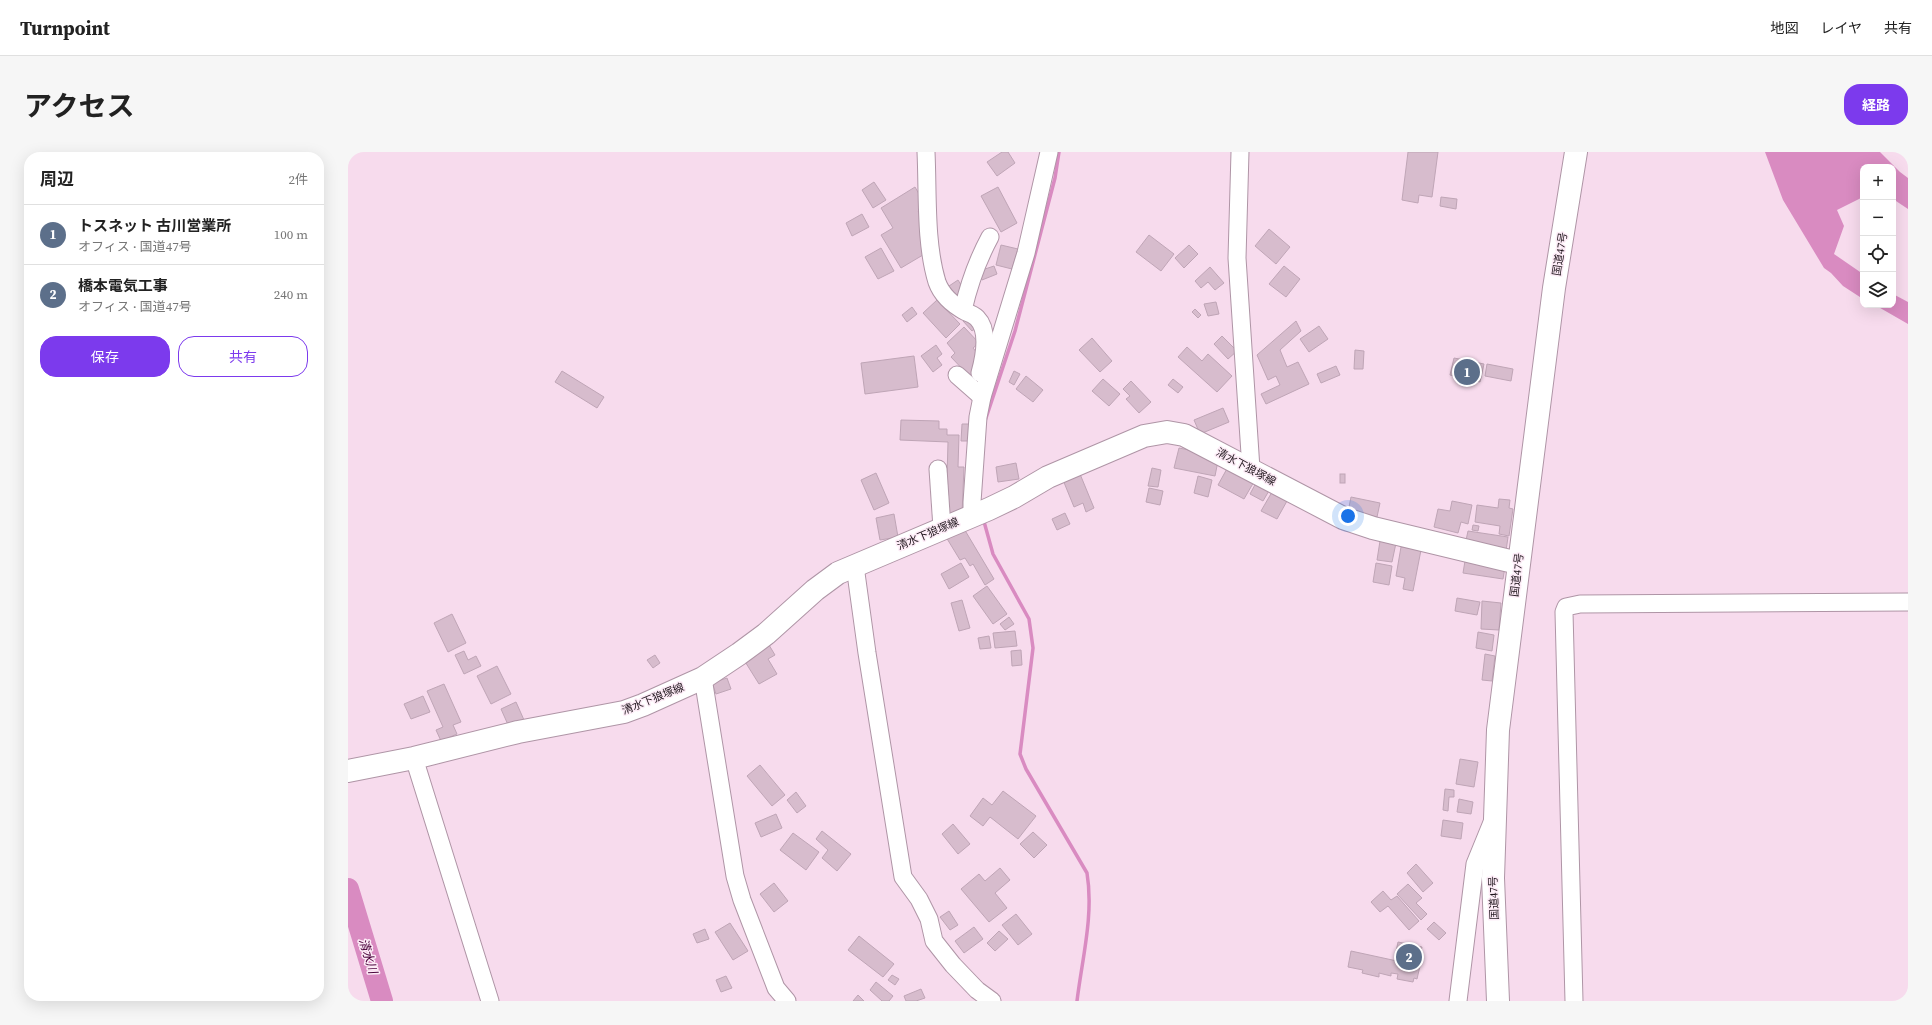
<!DOCTYPE html>
<html lang="ja">
<head>
<meta charset="utf-8">
<style>
	body { margin:0; font-family:"Source Serif 4","Noto Sans JP",serif; background:#f6f6f6; color:#222 }
	.controls { position:absolute; right:12px; top:12px; display:grid; overflow:hidden; border-radius:8px; box-shadow:0 4px 16px #0002 }
	.controls button { width:36px; height:36px; display:grid; place-items:center; padding:0; border:0; border-bottom:1px solid #e0e0e0; background:#fff; color:#222; font:20px sans-serif }
	.you { position:absolute; left:1000px; top:364px; width:14px; height:14px; margin:-10px; border:3px solid #fff; border-radius:50%; background:#1a73e8; box-shadow:0 0 0 6px #1a73e833 }
	.badge { display:grid; place-items:center; width:26px; height:26px; border-radius:50%; background:#7c3aed; color:#fff; font-size:13px; font-weight:700 }
	.pin { position:absolute; translate:-50% -50%; border:2px solid #fff; box-shadow:0 1px 4px #0006 }
	.list { margin:0; padding:0; list-style:none }
	h2 { display:flex; justify-content:space-between; align-items:center; height:52px; margin:0; padding:0 16px; font-size:17px }
	h2 small { font-size:13px; font-weight:400; color:#767676 }
	.list li { display:grid; grid-template-columns:26px 1fr auto; gap:12px; align-items:center; box-sizing:border-box; height:60px; padding:0 16px; border-top:1px solid #e0e0e0 }
	.list b { display:block; font-size:15px; white-space:nowrap }
	.list p { margin:0; font-size:13px; white-space:nowrap; color:#767676 }
	.list em { font-size:13px; font-style:normal; color:#767676 }
	.actions { display:flex; gap:8px; padding:12px 16px }
	.actions a { flex:1; padding:9px 0; border:1px solid #7c3aed; border-radius:16px; text-align:center; font-size:14px; color:#7c3aed }
	.actions .main { background:#7c3aed; color:#fff }
	.icon { flex:none; width:22px; height:22px; fill:none; stroke:currentColor; stroke-width:2; stroke-linecap:round; stroke-linejoin:round }
	.map { position:relative; flex:none; width:1560px; height:849px; overflow:hidden; border-radius:16px }
	header { display:flex; align-items:center; gap:24px; box-sizing:border-box; height:56px; padding:0 20px; background:#fff; border-bottom:1px solid #e0e0e0 }
	header strong { font-size:19px }
	nav { display:flex; gap:22px; margin-inline-start:auto; font-size:14px }
	.intro { display:flex; align-items:center; justify-content:space-between; box-sizing:border-box; height:96px; padding:0 24px }
	h1 { margin:0; font-size:28px }
	.button { padding:10px 18px; border-radius:16px; background:#7c3aed; color:#fff; font-size:14px; font-weight:700 }
	main { display:flex; gap:24px; padding:0 24px }
	aside { flex:1; background:#fff; border-radius:16px; box-shadow:0 4px 16px #0002 }
	.map>svg:first-child { display:block }
</style>
</head>
<body>
<header>
<strong>Turnpoint</strong>
<nav><a>地図</a><a>レイヤ</a><a>共有</a></nav>
</header>
<div class="intro"><h1>アクセス</h1><a class="button">経路</a></div>
<main>
<aside>
<h2>周辺<small>2件</small></h2>
<ul class="list">
<li><span class="badge" style="background:#5c6f8a">1</span><div><b>トスネット 古川営業所</b><p>オフィス · 国道47号</p></div><em>100 m</em></li>
<li><span class="badge" style="background:#5c6f8a">2</span><div><b>橋本電気工事</b><p>オフィス · 国道47号</p></div><em>240 m</em></li>
</ul>
<div class="actions"><a class="main">保存</a><a>共有</a></div>
</aside>
<div class="map">
<svg width="1560" height="849" viewBox="0 0 1560 849">
	<rect width="100%" height="100%" fill="#f7dbed"/>
	<g fill="#d98bc1">
		<polygon points="1417,0 1532,0 1552,20 1560,26 1560,57 1545,47 1545,15 1515,15 1515,45 1489,58 1496,74 1486,102 1515,122 1515,147 1495,134 1483,121 1476,116 1435,48"/>
		<polygon points="1545,142 1560,150 1560,172 1527,153 1545,153"/>
	</g>
	<g fill="none" stroke-linecap="round" stroke-linejoin="round">
		<g stroke="#d98bc1" stroke-width="3.5">
			<polyline points="637,269 667,179 707,26 711,0"/>
			<path d="M635 366 645 402 681 467 685 496 672 602 678 617 739 721C746 763 734 807 729 849"/>
		</g>
		<polyline stroke="#d98bc1" stroke-width="22" points="0,737 34,849"/>
	</g>
	<g fill="#d7bccd" stroke="#bfa5b6">
		<polygon points="654,0 660,0 667,11 649,24 639,10"/>
		<polygon points="1060,0 1090,0 1084,45 1071,43 1070,51 1054,48"/>
		<polygon points="526,30 538,48 525,56 514,38"/>
		<polygon points="567,35 578,54 570,59 577,70 580,100 553,116 533,83 545,76 533,56"/>
		<polygon points="650,35 669,71 653,80 633,44"/>
		<polygon points="1093,45 1109,47 1108,57 1092,54"/>
		<polygon points="514,62 521,75 504,84 498,71"/>
		<polygon points="921,77 942,95 928,112 907,94"/>
		<polygon points="801,83 826,102 813,119 788,100"/>
		<polygon points="653,93 670,97 664,117 648,113"/>
		<polygon points="841,93 850,102 836,116 827,106"/>
		<polygon points="533,96 546,119 530,127 517,105"/>
		<polygon points="646,114 649,122 634,128 631,119"/>
		<polygon points="936,114 952,127 938,145 921,132"/>
		<polygon points="862,115 876,131 867,138 860,130 853,136 847,129"/>
		<polygon points="610,128 617,139 608,144 601,134"/>
		<polygon points="589,148 612,172 598,186 575,161"/>
		<polygon points="868,150 871,162 860,164 856,152"/>
		<polygon points="564,155 569,162 559,170 554,163"/>
		<polygon points="847,157 853,163 850,166 844,160"/>
		<polygon points="620,165 629,175 624,179 615,169"/>
		<polygon points="948,169 953,179 932,198 939,215 950,210 961,232 918,252 913,242 932,233 928,224 920,228 909,203"/>
		<polygon points="971,174 980,187 961,200 952,187"/>
		<polygon points="616,175 631,191 625,196 630,202 629,216 621,224 603,205 607,201 599,191"/>
		<polygon points="874,184 889,199 880,207 866,192"/>
		<polygon points="744,186 764,209 752,220 731,198"/>
		<polygon points="588,193 594,202 589,206 594,213 585,220 573,204"/>
		<polygon points="839,195 854,209 860,202 884,224 869,240 830,205"/>
		<polygon points="1007,198 1016,199 1015,217 1006,217"/>
		<polygon points="566,204 570,235 517,242 513,211"/>
		<polygon points="1106,206 1136,212 1132,230 1102,223"/>
		<polygon points="1139,212 1165,217 1163,229 1137,224"/>
		<polygon points="988,214 992,223 973,231 969,222"/>
		<polygon points="214,219 256,245 249,256 207,230"/>
		<polygon points="666,219 672,222 666,233 661,230"/>
		<polygon points="678,224 695,238 685,250 668,237"/>
		<polygon points="755,227 772,242 761,254 744,239"/>
		<polygon points="825,227 835,235 830,241 820,233"/>
		<polygon points="783,229 803,250 791,261 778,247 782,244 775,237"/>
		<polygon points="875,256 881,270 852,282 846,268"/>
		<polygon points="553,268 591,269 591,277 599,277 599,283 611,283 610,315 616,315 614,362 598,362 600,290 552,288"/>
		<polygon points="614,272 622,272 622,289 613,289"/>
		<polygon points="831,296 871,304 867,324 826,316"/>
		<polygon points="668,311 671,327 650,330 648,315"/>
		<polygon points="881,313 907,328 896,347 870,333"/>
		<polygon points="804,316 813,318 810,335 800,334"/>
		<polygon points="528,321 541,351 526,358 513,328"/>
		<polygon points="732,322 746,356 738,360 735,351 726,355 715,328"/>
		<rect x="992" y="322" width="5" height="9"/>
		<polygon points="850,324 864,328 860,345 846,341"/>
		<polygon points="909,329 922,337 915,349 902,342"/>
		<polygon points="801,336 815,339 812,353 798,350"/>
		<polygon points="924,340 939,349 929,367 913,359"/>
		<polygon points="1003,345 1032,351 1029,365 1000,360"/>
		<polygon points="1151,347 1162,348 1161,356 1165,357 1161,384 1151,382 1152,374 1127,370 1129,353 1150,356"/>
		<polygon points="1104,349 1124,353 1120,372 1113,370 1110,381 1086,375 1090,357 1102,359"/>
		<polygon points="717,361 722,372 709,378 704,367"/>
		<polygon points="546,362 550,385 532,388 528,366"/>
		<polygon points="1125,373 1131,374 1130,379 1124,378"/>
		<polygon points="615,375 646,427 637,433 625,412 622,414 617,406 612,408 598,385"/>
		<polygon points="1120,379 1160,385 1158,399 1117,393"/>
		<polygon points="1032,389 1048,391 1044,410 1029,408"/>
		<polygon points="1053,395 1073,398 1065,439 1055,437 1057,426 1048,424"/>
		<polygon points="1117,409 1157,415 1155,427 1115,421"/>
		<polygon points="613,411 621,425 601,437 593,422"/>
		<polygon points="1028,411 1044,414 1041,433 1025,430"/>
		<polygon points="639,434 659,462 645,472 625,444"/>
		<polygon points="1109,446 1132,450 1129,463 1107,459"/>
		<polygon points="614,448 622,476 611,479 603,451"/>
		<polygon points="1134,449 1153,451 1151,478 1133,477"/>
		<polygon points="104,462 118,491 100,500 86,471"/>
		<polygon points="661,465 666,472 657,478 652,472"/>
		<polygon points="667,479 669,494 647,496 645,481"/>
		<polygon points="1130,480 1146,483 1144,499 1128,496"/>
		<polygon points="641,484 643,496 632,497 630,486"/>
		<polygon points="421,493 427,503 420,507 429,522 411,532 396,508"/>
		<polygon points="673,498 674,513 664,514 663,499"/>
		<polygon points="116,499 120,508 128,504 133,514 116,522 107,503"/>
		<polygon points="1137,502 1147,504 1144,529 1134,528"/>
		<polygon points="307,503 312,511 305,516 299,508"/>
		<polygon points="149,514 163,542 143,552 129,524"/>
		<polygon points="379,526 383,537 368,542 364,531"/>
		<polygon points="96,532 113,570 105,573 109,582 93,589 88,578 95,575 79,539"/>
		<polygon points="75,544 82,560 63,567 56,552"/>
		<polygon points="168,550 176,568 161,575 153,557"/>
		<polygon points="1112,607 1130,610 1126,635 1108,632"/>
		<polygon points="412,613 437,643 424,654 399,624"/>
		<polygon points="1097,637 1106,638 1106,645 1101,645 1100,659 1095,658"/>
		<polygon points="655,639 688,664 670,687 642,665 635,674 622,664 635,646 644,653"/>
		<polygon points="448,640 458,654 449,661 439,648"/>
		<polygon points="1111,647 1125,650 1123,662 1109,660"/>
		<polygon points="428,662 434,676 413,685 407,671"/>
		<polygon points="1095,668 1115,671 1113,687 1093,684"/>
		<polygon points="605,672 622,692 610,702 594,682"/>
		<polygon points="474,679 503,702 489,719 474,706 480,698 468,687"/>
		<polygon points="685,680 699,693 686,706 672,692"/>
		<polygon points="445,681 471,700 458,718 432,698"/>
		<polygon points="1068,712 1085,731 1075,740 1059,721"/>
		<polygon points="652,716 662,728 647,741 659,756 641,770 613,737 631,722 637,729"/>
		<polygon points="426,731 440,749 426,760 412,742"/>
		<polygon points="1060,732 1074,746 1068,751 1079,762 1073,768 1049,742"/>
		<polygon points="1035,739 1043,748 1049,744 1071,769 1061,778 1040,754 1032,760 1023,750"/>
		<polygon points="601,759 610,773 602,778 592,765"/>
		<polygon points="668,762 684,782 670,793 654,773"/>
		<polygon points="1086,770 1098,781 1091,788 1079,777"/>
		<polygon points="382,771 400,799 385,808 367,780"/>
		<polygon points="626,775 635,787 616,801 607,789"/>
		<polygon points="357,777 361,787 349,791 345,782"/>
		<polygon points="651,779 660,787 647,799 639,791"/>
		<polygon points="511,784 546,812 535,825 500,798"/>
		<polygon points="1050,790 1074,795 1071,809 1047,804"/>
		<polygon points="1003,799 1072,814 1069,827 1066,826 1065,830 1049,827 1050,822 1043,821 1043,824 1031,821 1031,825 1014,821 1015,818 1000,815"/>
		<polygon points="544,823 551,827 547,833 540,828"/>
		<polygon points="378,824 384,836 373,840 368,828"/>
		<polygon points="528,830 545,844 541,849 534,849 522,838"/>
		<polygon points="573,837 577,846 568,849 558,849 556,844"/>
		<polygon points="510,843 516,849 505,849"/>
	</g>
	<g fill="none" stroke-linecap="round" stroke-linejoin="round">
		<g stroke="#af95a6" stroke-width="19">
			<g id="minor">
				<path d="M578 0C580 41 577 91 589 130 594 144 605 153 618 160 621 161 626 163 629 166 642 179 636 206 632 221"/>
				<polyline points="892,0 889,106 903,317"/>
				<path d="M615 158C621 132 629 109 642 85"/>
				<polyline points="609,223 634,245"/>
				<polyline points="590,317 594,376"/>
				<polyline points="624,363 624,350 630,265 634,245 678,101 701,0"/>
				<polyline points="507,414 519,501 555,725 571,747 581,767 586,789 605,813 629,838 644,849"/>
				<polyline points="355,526 387,724 394,748 428,836 439,849"/>
				<polyline points="66,606 142,849"/>
				<polyline points="1110,849 1127,712 1145,668"/>
				<polyline points="1226,849 1216,460 1218,455 1232,452 1560,450"/>
			</g>
		</g>
		<g stroke="#af95a6" stroke-width="24">
			<polyline id="major" points="0,619 66,606 170,580 276,560 295,553 355,526 391,502 418,482 467,438 490,421 641,357 666,345 700,325 796,284 819,280 836,283 995,366 1025,376 1170,411"/>
		</g>
		<g stroke="#af95a6" stroke-width="24">
			<polyline id="highway" points="1150,849 1145,726 1150,578 1206,136 1228,0"/>
		</g>
		<use href="#minor" stroke="#fff" stroke-width="17"/>
		<use href="#major" stroke="#fff" stroke-width="22"/>
		<use href="#highway" stroke="#fff" stroke-width="22"/>
	</g>
	<g text-anchor="middle" dominant-baseline="central" stroke-width="3" stroke-linejoin="round" paint-order="stroke">
		<g font-size="11" fill="#1f151c" stroke="#fdecf7">
			<text transform="translate(1212 102) rotate(-81)">国道47号</text>
			<text transform="translate(898 315) rotate(28)">清水下狼塚線</text>
			<text transform="translate(580 382) rotate(-23)">清水下狼塚線</text>
			<text transform="translate(1169 423) rotate(-83)">国道47号</text>
			<text transform="translate(305 547) rotate(-22)">清水下狼塚線</text>
			<text transform="translate(1146 746) rotate(-92)">国道47号</text>
		</g>
		<g font-size="12" font-style="italic" fill="#4a033b" stroke="#fdecf7">
			<text transform="translate(20 804) rotate(73)">清水川</text>
		</g>
	</g>
</svg>
<div class="controls">
<button>+</button>
<button>−</button>
<button><svg class="icon" aria-label="locate" viewBox="0 0 24 24"><circle cx="12" cy="12" r="6"/><path d="M12 2v4M12 18v4M2 12h4M18 12h4"/></svg></button>
<button><svg class="icon" aria-label="layers" viewBox="0 0 24 24"><path d="M12 4l9 5-9 5-9-5zM3 14l9 5 9-5"/></svg></button>
</div>
<div class="you"></div>
<div class="pin badge" style="left:1119px;top:220px;background:#5c6f8a">1</div>
<div class="pin badge" style="left:1061px;top:805px;background:#5c6f8a">2</div>
</div>
</main>
</body>
</html>
